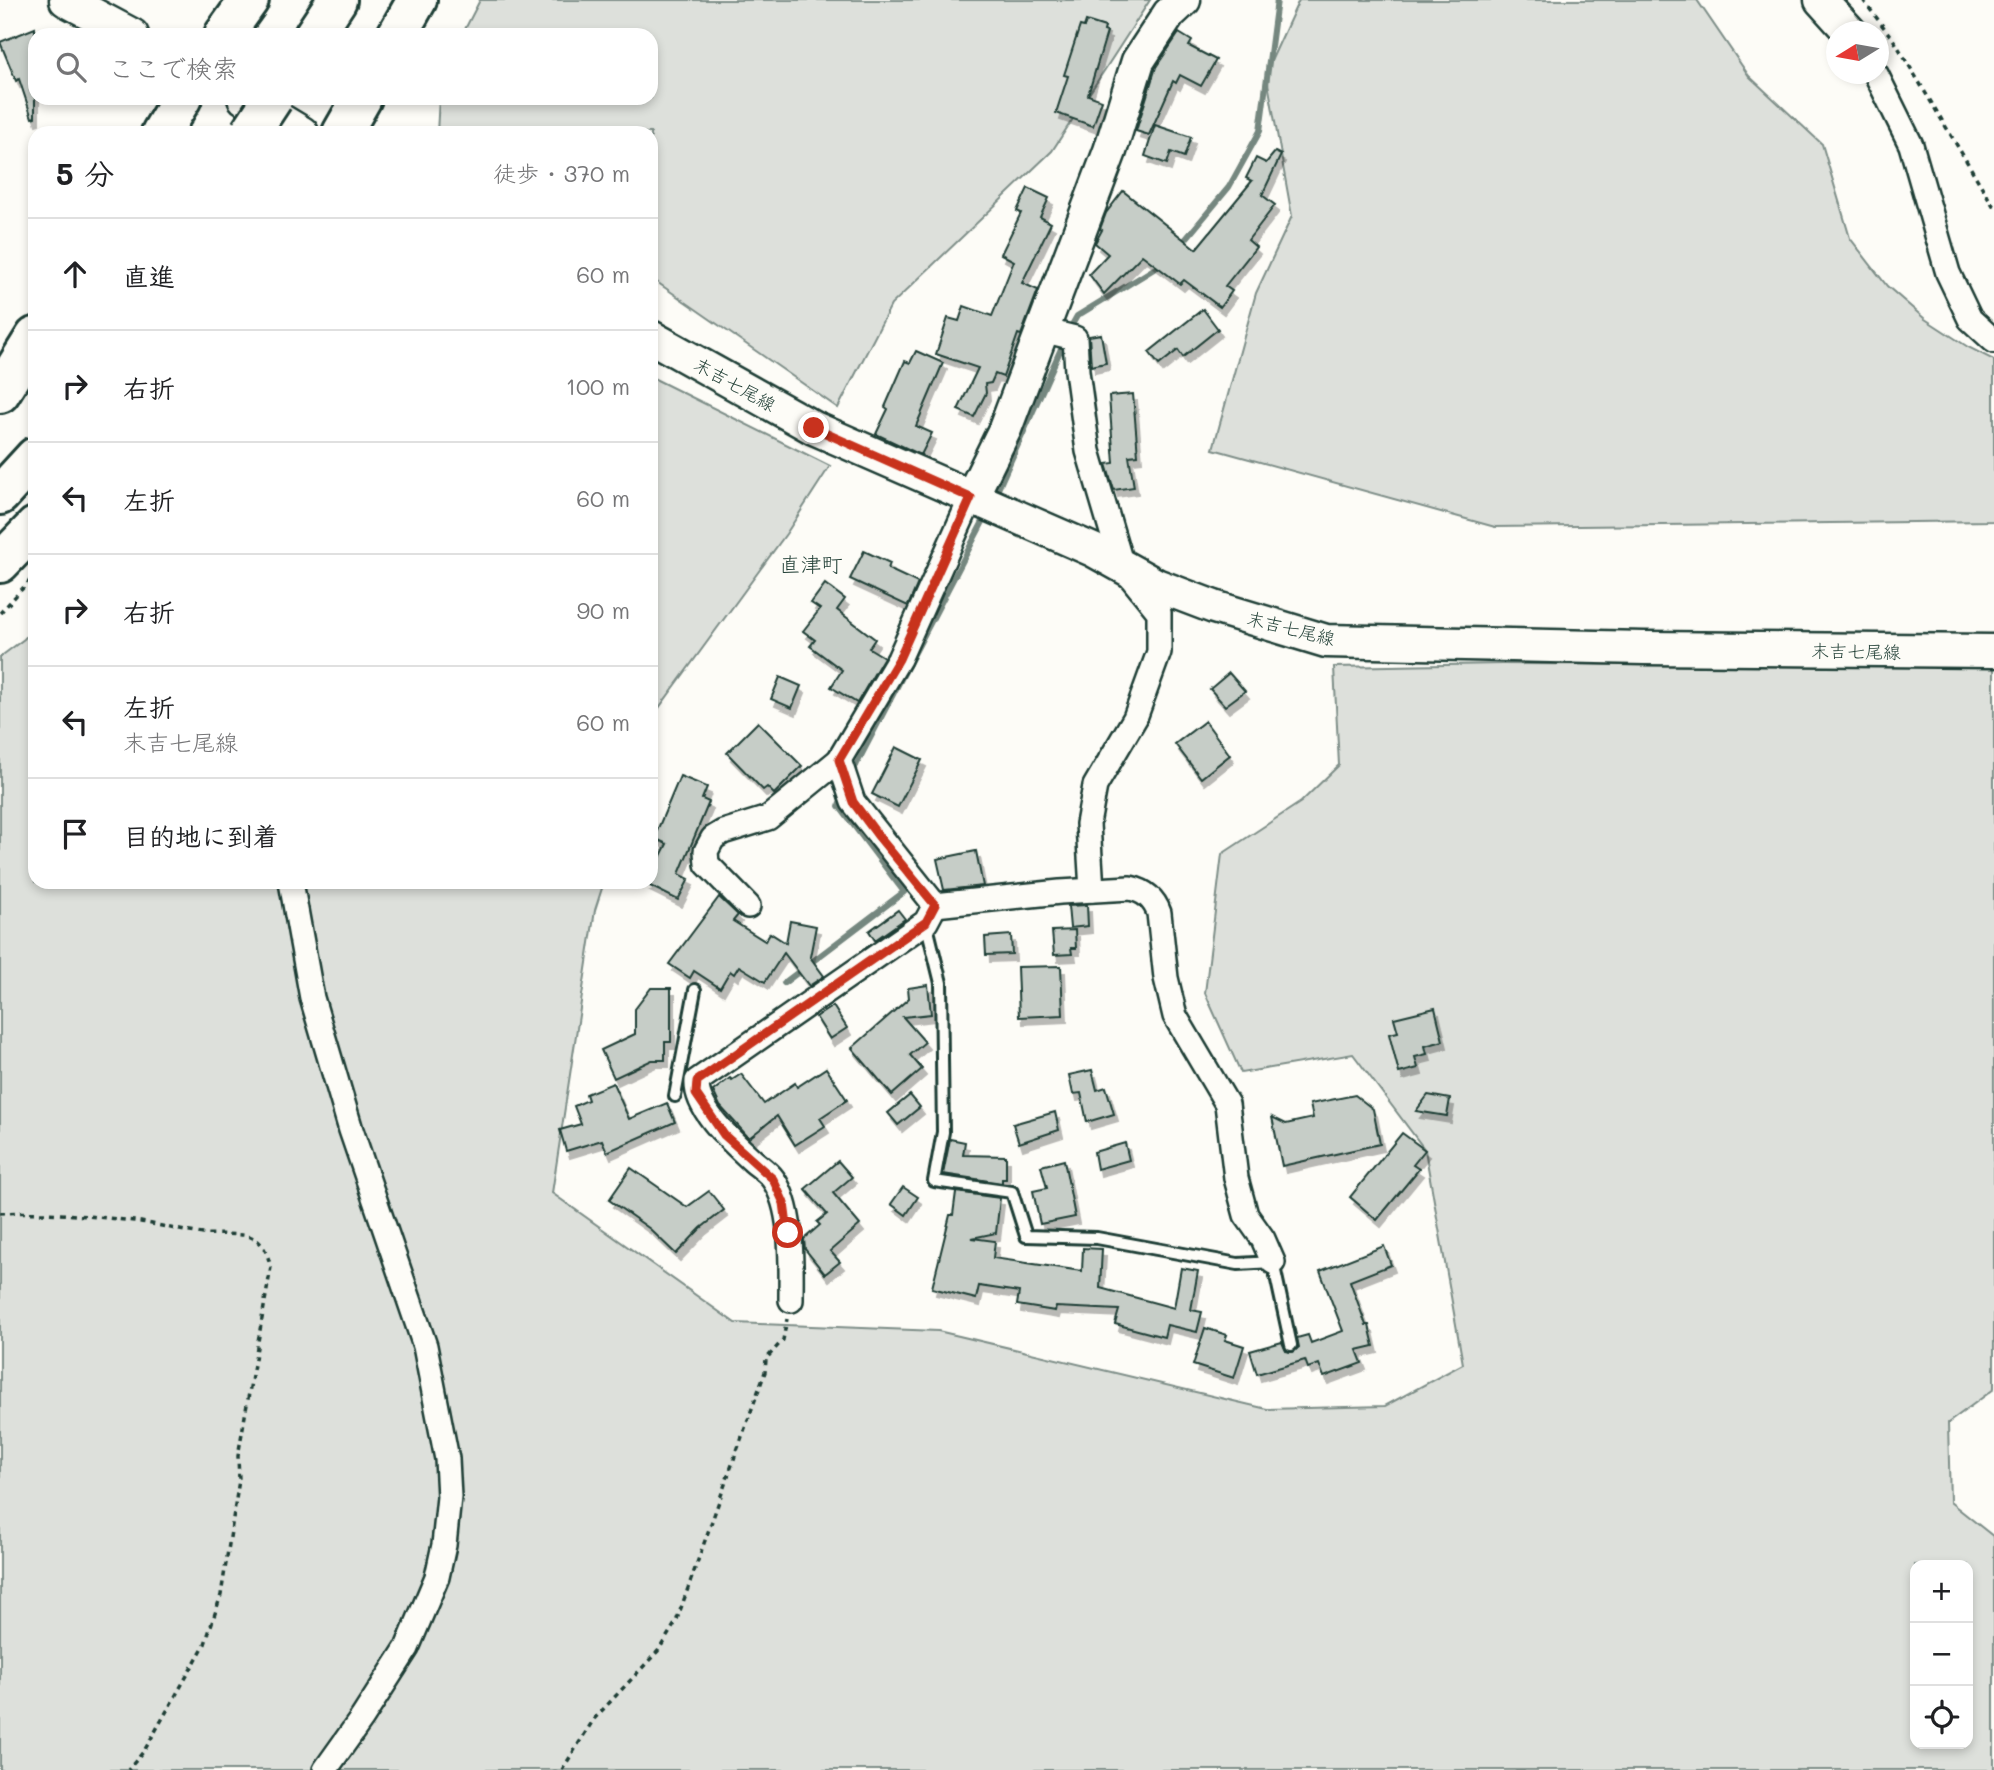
<!DOCTYPE html>
<html lang="ja">
<head>
<meta charset="utf-8">
<style>
	body { margin:0; font-family:Mali,"Klee One",sans-serif; background:#f2f2f2; color:#202124 }
	.controls { position:absolute; right:21px; bottom:21px; display:grid; overflow:hidden; border-radius:14px; box-shadow:0 4px 10px #0003 }
	.controls button { width:63px; height:63px; display:grid; place-items:center; padding:0; border:0; border-bottom:2px solid #e0e0e0; background:#fff; color:#202124; font:35px sans-serif }
	.compass { position:absolute; left:1826px; top:21px; width:63px; height:63px; border-radius:50%; background:#fff; box-shadow:0 4px 10px #0003; rotate:259deg }
	.stop { position:absolute; width:21px; height:21px; margin:-16px; border:5px solid #c8321e; border-radius:50%; background:#fff }
	.stop.end { background:#c8321e; border-color:#fff; box-shadow:0 2px 7px #0008 }
	.list { margin:0; padding:0; list-style:none }
	h2 { display:flex; justify-content:space-between; align-items:center; height:91px; margin:0; padding:0 28px; font-size:30px }
	h2 small { font-size:23px; font-weight:400; color:#757577 }
	.list li { display:grid; grid-template-columns:46px 1fr auto; gap:21px; align-items:center; box-sizing:border-box; height:112px; padding:0 28px; border-top:2px solid #e0e0e0 }
	.list b { display:block; font-size:26px; white-space:nowrap }
	.list p { margin:0; font-size:23px; white-space:nowrap; color:#757577 }
	.list em { font-size:23px; font-style:normal; color:#757577 }
	.icon { flex:none; width:38px; height:38px; fill:none; stroke:currentColor; stroke-width:2; stroke-linecap:round; stroke-linejoin:round }
	.map { position:relative; flex:none; width:1994px; height:1770px; overflow:hidden }
	.search { position:absolute; background:#fff; box-shadow:0 4px 10px #0003; left:28px; top:28px; width:630px; height:77px; display:flex; align-items:center; gap:18px; box-sizing:border-box; padding:0 24px; border-radius:21px; color:#757577; font-size:26px }
	.panel { position:absolute; background:#fff; box-shadow:0 4px 10px #0003; left:28px; top:126px; width:630px; height:763px; border-radius:21px }
	.map>svg:first-child { display:block }
</style>
</head>
<body>
<div class="map">
<svg width="1994" height="1770" viewBox="0 0 1994 1770">
	<defs>
		<filter id="shadow"><feDropShadow dx="4" dy="7" stdDeviation="0" flood-color="#0004"/></filter>
	</defs>
	<rect width="100%" height="100%" fill="#fdfcf7"/>
	<filter id="ink" filterUnits="userSpaceOnUse"><feTurbulence type="fractalNoise" baseFrequency=".0143" numOctaves="2"/><feDisplacementMap in="SourceGraphic" scale="14" xChannelSelector="R" yChannelSelector="G"/><feConvolveMatrix kernelMatrix="1 2 1 2 8 2 1 2 1" color-interpolation-filters="sRGB"/></filter>
	<g filter="url(#ink)">
		<g fill="#dde0db" stroke="#7e8e88" stroke-width="2" fill-rule="evenodd">
			<polygon points="480,0 1150,0 1052,151 891,305 838,408 651,278 651,133 437,133 439,98 651,98 651,35 462,35"/>
			<polygon points="1299,0 1697,0 1749,76 1822,144 1850,238 1887,286 1925,319 1968,347 1994,360 1994,521 1495,527 1213,449 1256,293 1292,216 1266,72"/>
			<polygon points="651,377 830,466 786,534 656,712 651,728"/>
			<path d="M35 627V882H604L595 910 552 1193 735 1323 938 1331 1267 1409 1385 1406 1463 1364 1425 1150 1353 1054 1241 1073 1205 993 1222 854 1301 802 1339 765 1334 667 1502 664 1994 666V1389L1948 1423 1950 1502 1994 1537V1770H0V657L24 639ZM1915 1565H1968V1744H1915Z"/>
		</g>
		<g fill="none" stroke-linecap="round" stroke-linejoin="round">
			<g stroke="#75877f" stroke-width="6">
				<polyline points="1180,246 1229,187 1260,131 1277,0"/>
				<polyline points="1068,332 1077,316 1162,264"/>
				<polyline points="994,498 1064,342"/>
				<polyline points="851,775 987,514"/>
				<polyline points="784,983 904,892 839,806 843,795"/>
			</g>
		</g>
		<g fill="#c6cdc7" stroke="#1f3d34" stroke-width="2" filter="url(#shadow)">
			<polygon points="1086,21 1105,27 1104,31 1107,32 1088,95 1102,100 1093,126 1056,113 1068,76 1064,75 1080,26 1084,27"/>
			<polygon points="35,28 35,61 30,58 35,72 35,117 32,118 19,79 16,81 0,42"/>
			<polygon points="1179,33 1192,41 1189,46 1216,60 1201,86 1180,75 1176,83 1173,81 1149,135 1136,131 1156,67"/>
			<polygon points="1155,125 1191,137 1184,157 1171,152 1167,164 1145,156"/>
			<polygon points="1275,152 1281,155 1262,195 1275,205 1248,240 1256,247 1225,286 1232,291 1220,307 1184,280 1180,284 1142,255 1104,294 1089,274 1108,254 1095,243 1102,230 1100,229 1106,213 1123,191 1196,249 1252,181 1246,178 1256,158 1266,163"/>
			<polygon points="1028,188 1049,198 1040,217 1051,223 1022,283 1038,290 1021,335 1018,334 1003,377 995,374 991,383 985,384 986,393 974,417 958,410 978,368 936,354 948,318 959,321 964,306 992,316 1014,261 1001,254 1021,213 1017,211"/>
			<polygon points="1203,309 1218,329 1183,357 1178,350 1159,365 1149,352"/>
			<polygon points="1101,334 1106,363 1091,366 1089,336"/>
			<polygon points="916,351 943,363 916,426 932,433 921,455 876,434 888,409 885,407 905,361 910,363"/>
			<polygon points="1133,394 1138,455 1129,456 1134,487 1114,490 1106,464 1114,463 1109,396"/>
			<polygon points="864,551 890,563 888,569 918,583 908,606 850,579"/>
			<polygon points="825,584 845,599 837,610 875,639 869,648 884,657 857,703 831,687 842,670 810,646 815,640 803,631 820,609 811,603"/>
			<polygon points="1229,673 1245,691 1225,706 1210,689"/>
			<polygon points="780,677 801,686 792,708 771,699"/>
			<polygon points="1205,721 1230,755 1201,778 1175,744"/>
			<polygon points="758,722 802,766 774,794 767,787 763,790 727,753"/>
			<polygon points="896,747 922,760 898,807 872,794"/>
			<polygon points="680,776 707,787 702,799 709,802 679,874 689,879 678,900 646,884 651,882 651,875 667,844 654,838"/>
			<polygon points="976,851 983,886 944,890 937,859"/>
			<polygon points="719,897 738,915 733,921 765,941 770,933 786,943 790,921 816,926 810,957 824,976 809,986 784,953 765,982 739,966 734,974 730,971 720,988 694,971 690,978 669,964"/>
			<polygon points="1087,905 1088,926 1070,928 1068,906"/>
			<polygon points="898,910 905,919 875,940 869,931"/>
			<polygon points="1075,930 1076,948 1071,948 1072,954 1054,955 1052,931"/>
			<polygon points="1011,935 1012,954 986,955 985,937"/>
			<polygon points="1061,966 1063,1015 1019,1017 1017,967"/>
			<polygon points="928,985 931,1014 903,1017 925,1042 910,1055 922,1069 892,1095 852,1048 909,998 908,988"/>
			<polygon points="651,988 671,988 671,1042 665,1042 665,1060 652,1060 614,1078 601,1050 635,1034 635,1009"/>
			<polygon points="833,1006 847,1028 830,1039 816,1017"/>
			<polygon points="1435,1008 1443,1041 1425,1046 1427,1054 1415,1057 1418,1068 1399,1073 1389,1034 1398,1032 1394,1018"/>
			<polygon points="826,1068 847,1100 820,1118 825,1126 795,1145 777,1116 749,1138 720,1106 713,1091 730,1078 732,1080 741,1074 764,1104 795,1083 797,1087"/>
			<polygon points="1092,1070 1097,1090 1106,1087 1114,1114 1087,1122 1081,1093 1073,1094 1069,1075"/>
			<polygon points="613,1083 629,1119 667,1103 675,1122 607,1152 602,1140 566,1151 560,1130 581,1124 574,1106 588,1100 586,1094"/>
			<polygon points="910,1095 920,1107 898,1125 888,1113"/>
			<polygon points="1355,1095 1373,1109 1380,1144 1282,1166 1272,1117 1286,1124 1313,1118 1310,1104"/>
			<polygon points="1428,1095 1450,1099 1447,1116 1416,1111"/>
			<polygon points="1055,1112 1059,1130 1019,1143 1013,1124"/>
			<polygon points="1402,1133 1425,1150 1413,1165 1419,1169 1377,1220 1350,1197"/>
			<polygon points="950,1139 965,1142 963,1155 1006,1156 1006,1179 1002,1179 1002,1183 943,1174"/>
			<polygon points="1125,1143 1129,1160 1097,1169 1094,1152"/>
			<polygon points="1064,1160 1075,1217 1040,1224 1033,1191 1047,1188 1041,1166"/>
			<polygon points="838,1161 852,1177 833,1193 860,1225 830,1251 840,1262 825,1274 805,1249 804,1239 820,1225 817,1222 827,1214 805,1189"/>
			<polygon points="631,1168 687,1207 709,1191 724,1210 701,1228 676,1254 650,1229 609,1200"/>
			<polygon points="903,1187 918,1197 906,1215 891,1204"/>
			<polygon points="956,1192 1000,1198 996,1233 972,1238 995,1241 993,1258 1082,1271 1083,1248 1102,1249 1100,1288 1174,1308 1181,1268 1198,1271 1191,1310 1202,1312 1197,1332 1167,1325 1164,1337 1115,1324 1119,1310 1056,1307 1055,1311 1017,1305 1019,1292 979,1286 976,1299 932,1288 950,1215 953,1215"/>
			<polygon points="1384,1246 1391,1265 1350,1281 1366,1325 1369,1325 1374,1346 1357,1350 1362,1363 1324,1377 1319,1364 1308,1368 1305,1360 1257,1374 1250,1351 1282,1342 1286,1351 1293,1352 1299,1347 1297,1338 1308,1335 1311,1343 1343,1331 1320,1271"/>
			<polygon points="1205,1328 1227,1335 1225,1340 1244,1346 1234,1378 1193,1365"/>
		</g>
		<g fill="none" stroke-linecap="round" stroke-linejoin="round">
			<g stroke="#1f3d34" stroke-width="16">
				<g id="lane">
					<polyline points="926,922 941,983 943,1132 934,1181 1012,1192 1026,1236 1097,1238 1238,1264 1273,1262 1291,1345"/>
					<polyline points="675,1096 695,990"/>
				</g>
			</g>
			<g stroke="#1f3d34" stroke-width="28">
				<g id="street">
					<polyline points="1876,74 1911,145 1948,273 1970,319 1994,341"/>
					<polyline points="1042,330 1075,338 1077,371 1088,451 1122,566 1159,612 1159,652 1135,718 1095,786 1088,824 1092,890"/>
					<path d="M839 760 853 802 935 905 1060 892 1130 888C1145 891 1154 899 1159 913L1166 978 1175 1016 1227 1104 1236 1178 1246 1215 1263 1239 1273 1262"/>
					<polyline points="291,882 312,998 351,1130 425,1346 447,1459 449,1497 444,1545 437,1577 407,1648 362,1718 325,1770"/>
					<polyline points="748,906 707,864 706,851 713,838 723,832 768,818 839,760 899,659 971,498"/>
					<path d="M791 1300C791 1265 794 1209 773 1179 768 1172 760 1167 753 1161 733 1142 695 1110 697 1081L926 922 935 905"/>
				</g>
			</g>
			<g stroke="#1f3d34" stroke-width="37">
				<g id="secondary">
					<polyline points="66,0 132,35"/>
					<polyline points="1821,0 1850,32"/>
					<polyline points="244,98 302,133"/>
					<polyline points="651,337 814,428 1093,550 1156,585 1214,607 1326,641 1644,648 1994,651"/>
					<polyline points="971,498 1005,429 1110,151 1138,61 1169,14 1184,0"/>
				</g>
			</g>
			<g stroke="#1f3d34" stroke-width="44">
				<g id="highway">
					<polyline points="224,35 249,0"/>
					<polyline points="314,35 337,0"/>
					<polyline points="397,35 417,0"/>
					<polyline points="161,133 182,98"/>
					<polyline points="342,133 362,98"/>
					<polyline points="0,393 35,337"/>
					<polyline points="0,495 35,457"/>
					<polyline points="0,563 35,527"/>
				</g>
			</g>
			<g stroke="#1f3d34" stroke-width="3.5" stroke-dasharray="5 5" stroke-linecap="butt">
				<polyline points="1863,0 1895,42 1994,207"/>
				<polyline points="0,613 35,575"/>
				<path d="M0 1213C44 1211 90 1216 134 1221 157 1224 180 1231 203 1234 214 1235 244 1233 251 1237 264 1242 267 1254 271 1267L238 1456 239 1480 221 1595 205 1644 144 1751 128 1770"/>
				<polyline points="562,1770 594,1719 658,1651 676,1622 765,1372 766,1359 783,1340 787,1319"/>
			</g>
			<use href="#lane" stroke="#fdfcf7" stroke-width="10"/>
			<use href="#street" stroke="#fdfcf7" stroke-width="23"/>
			<use href="#secondary" stroke="#fdfcf7" stroke-width="32"/>
			<use href="#highway" stroke="#fdfcf7" stroke-width="38"/>
			<g stroke="#1f3d34" stroke-width="44" stroke-linecap="butt">
				<polyline id="highway-bridge" points="250,133 273,98"/>
			</g>
			<use href="#highway-bridge" stroke="#fdfcf7" stroke-width="38"/>
		</g>
	</g>
	<g fill="none" stroke-linecap="round" stroke-linejoin="round" filter="url(#ink)">
		<polyline stroke="#c8321e" stroke-width="9" points="788,1233 784,1203 773,1179 724,1135 696,1094 697,1081 926,922 935,905 879,837 853,802 839,760 899,659 971,498 814,428"/>
	</g>
	<g text-anchor="middle" dominant-baseline="central" stroke-width="5" stroke-linejoin="round" paint-order="stroke">
		<g font-size="18" fill="#1f3d34" stroke="#fdfcf7">
			<text transform="translate(735 384) rotate(29)">末吉七尾線</text>
			<text transform="translate(1291 628) rotate(14)">末吉七尾線</text>
			<text transform="translate(1856 651) rotate(1)">末吉七尾線</text>
		</g>
		<g font-size="21" fill="#1f3d34" stroke="#fdfcf7">
			<text x="811" y="563">直津町</text>
		</g>
	</g>
</svg>
<div class="controls">
<button>+</button>
<button>−</button>
<button><svg class="icon" aria-label="locate" viewBox="0 0 24 24"><circle cx="12" cy="12" r="6"/><path d="M12 2v4M12 18v4M2 12h4M18 12h4"/></svg></button>
</div>
<svg class="compass" viewBox="-18 -18 36 36"><path d="M0-13l5 13h-10z" fill="#e53935"/><path d="M0 13l5-13h-10z" fill="#757577"/></svg>
<div class="stop" style="left:788px;top:1233px"></div>
<div class="stop end" style="left:814px;top:428px"></div>
<div class="search"><svg class="icon" aria-label="search" viewBox="0 0 24 24"><circle cx="10" cy="10" r="6"/><path d="M15 15l6 6"/></svg>ここで検索</div>
<section class="panel">
<h2>5 分<small>徒歩 · 370 m</small></h2>
<ul class="list">
<li><svg class="icon" aria-label="ahead" viewBox="0 0 24 24"><path d="M12 20V5M6 11l6-6 6 6"/></svg><div><b>直進</b></div><em>60 m</em></li>
<li><svg class="icon" aria-label="right" viewBox="0 0 24 24"><path d="M7 20v-9h11M14 6l5 5-5 5"/></svg><div><b>右折</b></div><em>100 m</em></li>
<li><svg class="icon" aria-label="left" viewBox="0 0 24 24"><path d="M17 20v-9H6M10 6l-5 5 5 5"/></svg><div><b>左折</b></div><em>60 m</em></li>
<li><svg class="icon" aria-label="right" viewBox="0 0 24 24"><path d="M7 20v-9h11M14 6l5 5-5 5"/></svg><div><b>右折</b></div><em>90 m</em></li>
<li><svg class="icon" aria-label="left" viewBox="0 0 24 24"><path d="M17 20v-9H6M10 6l-5 5 5 5"/></svg><div><b>左折</b><p>末吉七尾線</p></div><em>60 m</em></li>
<li><svg class="icon" aria-label="arrive" viewBox="0 0 24 24"><path d="M6 21V4h12l-3 4 3 4H6"/></svg><div><b>目的地に到着</b></div></li>
</ul>
</section>
</div>
</body>
</html>
